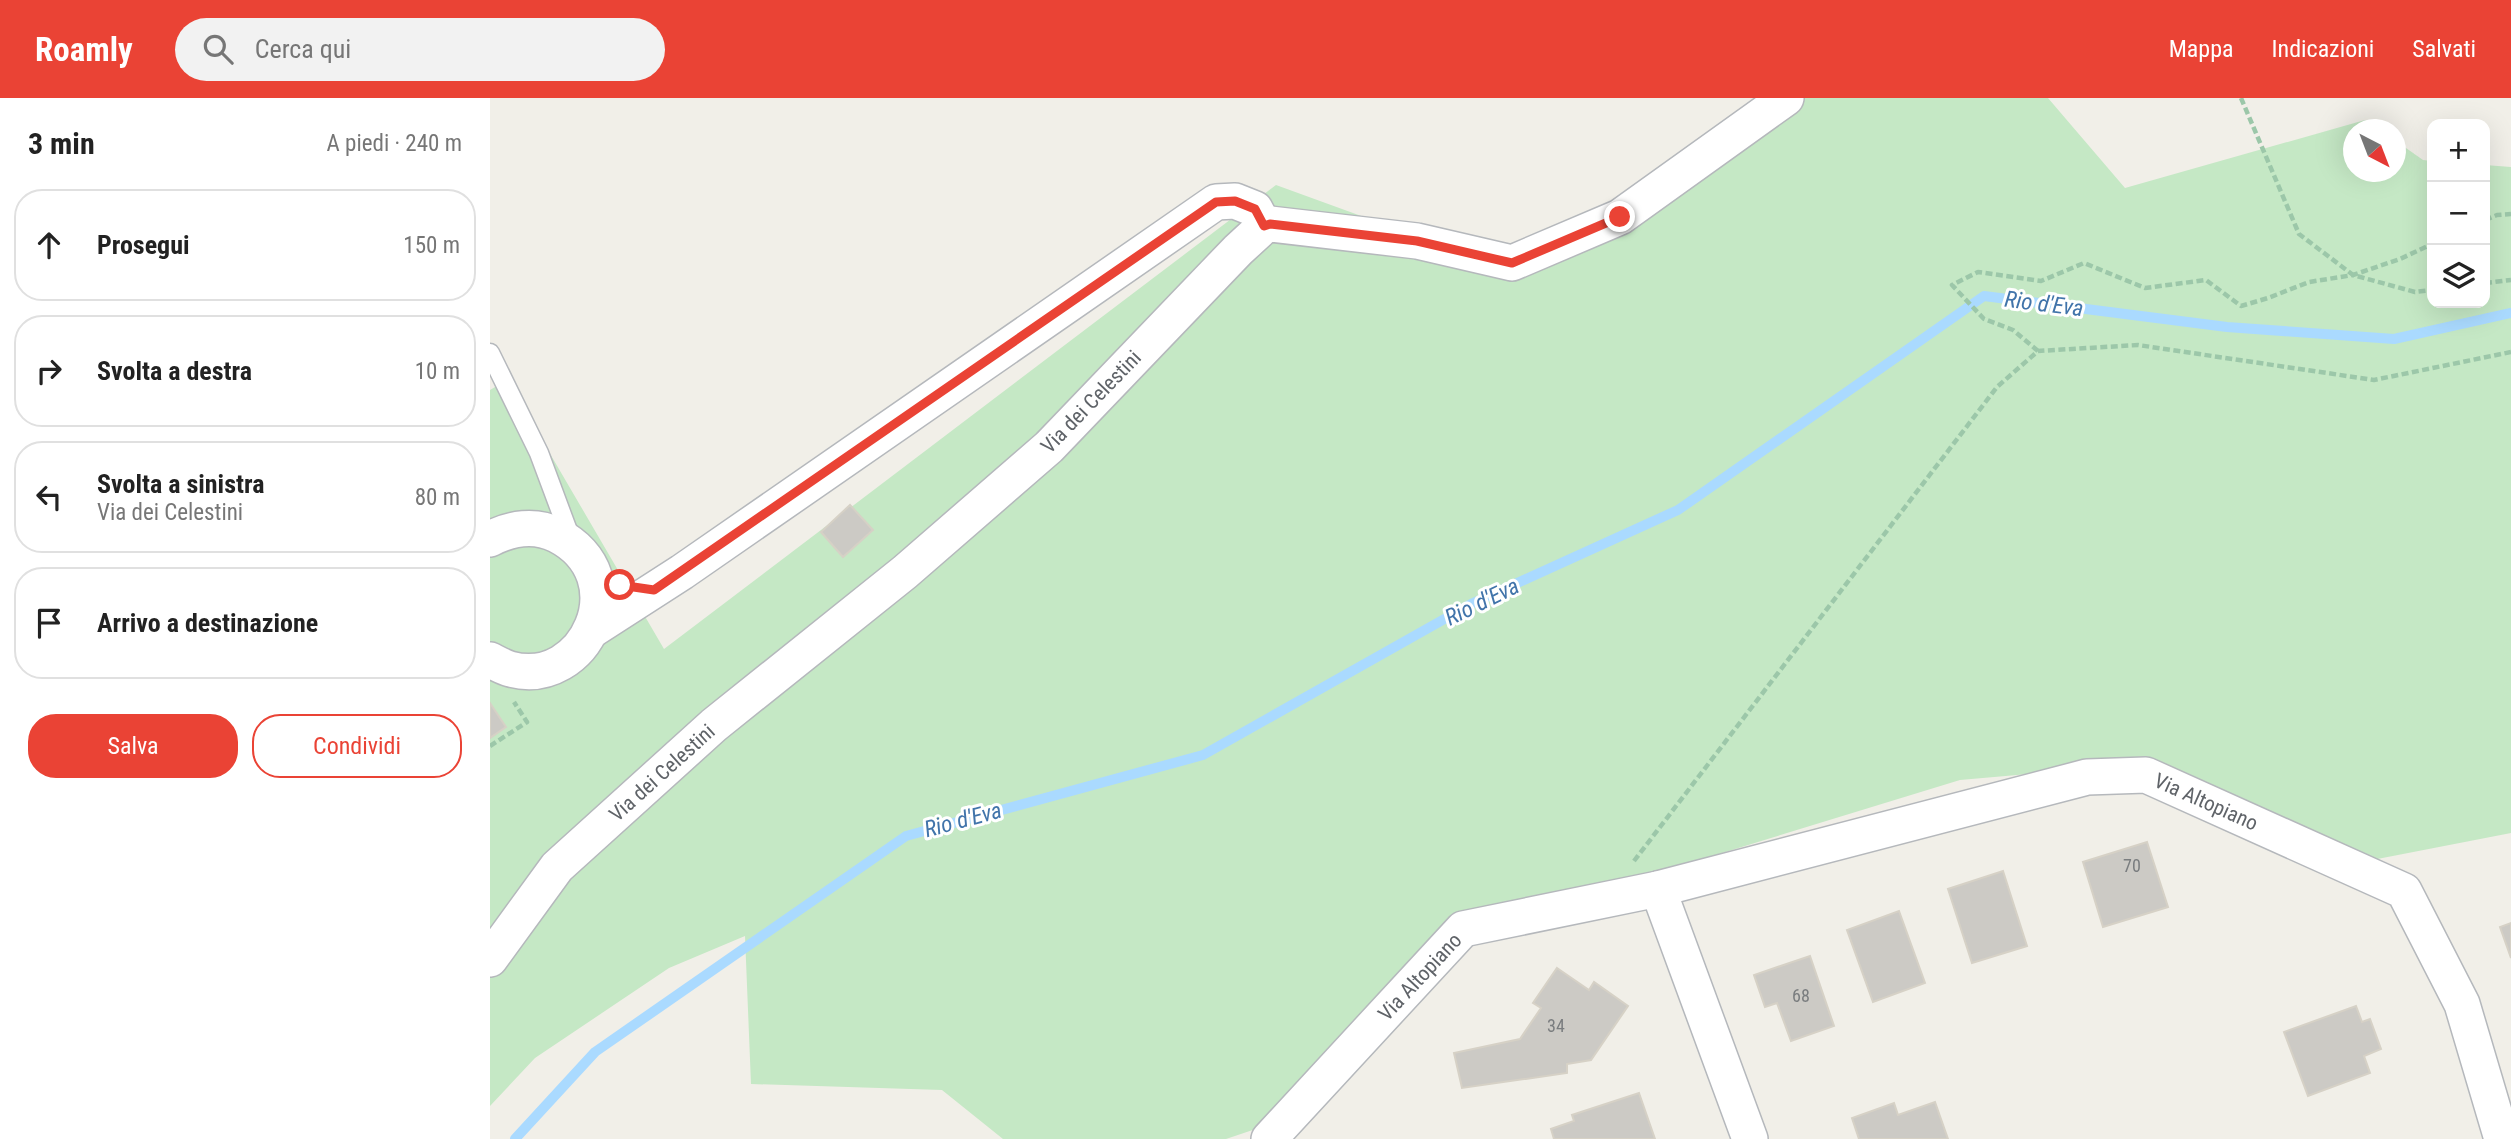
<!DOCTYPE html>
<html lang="it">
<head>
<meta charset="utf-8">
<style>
	body { margin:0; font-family:"Roboto Condensed",sans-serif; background:#f2f2f2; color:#222 }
	.controls { position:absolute; right:21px; top:21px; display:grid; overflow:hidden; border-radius:14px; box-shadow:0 7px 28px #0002 }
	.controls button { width:63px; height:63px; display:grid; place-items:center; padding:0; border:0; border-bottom:2px solid #e0e0e0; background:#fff; color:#222; font:35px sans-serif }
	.compass { position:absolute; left:1853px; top:21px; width:63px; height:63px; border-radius:50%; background:#fff; box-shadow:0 7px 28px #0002; rotate:138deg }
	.stop { position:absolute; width:21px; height:21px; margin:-16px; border:5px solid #ea4335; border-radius:50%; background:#fff }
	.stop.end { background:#ea4335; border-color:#fff; box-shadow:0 2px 7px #0008 }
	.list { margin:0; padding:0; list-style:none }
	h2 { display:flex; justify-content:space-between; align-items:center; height:91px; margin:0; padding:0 28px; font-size:30px }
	h2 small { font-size:23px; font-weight:400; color:#767676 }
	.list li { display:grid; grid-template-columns:46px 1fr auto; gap:21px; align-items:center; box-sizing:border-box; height:112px; margin:0 14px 14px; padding:0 14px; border:2px solid #e0e0e0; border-radius:28px }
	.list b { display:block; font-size:26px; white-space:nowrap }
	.list p { margin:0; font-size:23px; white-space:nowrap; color:#767676 }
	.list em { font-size:23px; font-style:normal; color:#767676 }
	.actions { display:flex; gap:14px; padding:21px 28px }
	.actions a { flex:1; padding:16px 0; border:2px solid #ea4335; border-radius:28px; text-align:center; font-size:24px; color:#ea4335 }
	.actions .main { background:#ea4335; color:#fff }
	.icon { flex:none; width:38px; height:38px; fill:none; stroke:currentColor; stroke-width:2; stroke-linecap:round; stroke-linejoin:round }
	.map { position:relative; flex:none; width:2021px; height:1041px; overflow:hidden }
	header { display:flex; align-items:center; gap:42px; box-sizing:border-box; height:98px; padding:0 35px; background:#ea4335; color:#fff }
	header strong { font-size:33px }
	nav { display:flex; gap:38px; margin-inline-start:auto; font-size:24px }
	.search { width:490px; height:63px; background:#f2f2f2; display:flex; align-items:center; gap:18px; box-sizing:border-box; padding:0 24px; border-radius:38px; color:#767676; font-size:26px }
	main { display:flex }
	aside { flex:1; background:#fff }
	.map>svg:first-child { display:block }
</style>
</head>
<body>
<header>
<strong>Roamly</strong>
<div class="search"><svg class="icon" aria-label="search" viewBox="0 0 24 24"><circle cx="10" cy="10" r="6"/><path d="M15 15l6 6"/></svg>Cerca qui</div>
<nav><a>Mappa</a><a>Indicazioni</a><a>Salvati</a></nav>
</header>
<main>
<aside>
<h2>3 min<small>A piedi · 240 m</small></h2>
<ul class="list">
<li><svg class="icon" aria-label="ahead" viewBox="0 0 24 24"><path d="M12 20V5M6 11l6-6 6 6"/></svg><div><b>Prosegui</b></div><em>150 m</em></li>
<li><svg class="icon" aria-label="right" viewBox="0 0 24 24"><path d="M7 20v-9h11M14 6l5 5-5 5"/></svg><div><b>Svolta a destra</b></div><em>10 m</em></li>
<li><svg class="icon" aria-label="left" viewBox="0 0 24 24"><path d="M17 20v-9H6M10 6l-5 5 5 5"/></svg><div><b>Svolta a sinistra</b><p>Via dei Celestini</p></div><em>80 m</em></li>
<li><svg class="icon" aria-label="arrive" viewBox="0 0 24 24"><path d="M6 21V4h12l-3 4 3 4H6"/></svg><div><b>Arrivo a destinazione</b></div></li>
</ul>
<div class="actions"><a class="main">Salva</a><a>Condividi</a></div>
</aside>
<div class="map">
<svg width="2021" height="1041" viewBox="0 0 2021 1041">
	<rect width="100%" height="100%" fill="#f1efe8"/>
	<polygon fill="#c5e8c5" points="1292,0 1558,0 1635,90 1875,22 1889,31 1864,32 1864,74 1906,74 1906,43 1933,62 1942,63 1942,205 1995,205 1995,67 2021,69 2021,735 1877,763 1650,666 1470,682 952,841 798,1020 736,1041 513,1041 452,992 261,986 255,838 179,870 45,960 0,1008 0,292 17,282 174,551 786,87 973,155 1069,145"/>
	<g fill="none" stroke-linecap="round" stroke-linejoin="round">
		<polyline stroke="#aadaff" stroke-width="10" points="25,1041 105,954 416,738 713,657 981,506 1188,412 1494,198 1737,229 1904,241 2021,215"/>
	</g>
	<g fill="#cccac5" stroke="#d6d1c6" stroke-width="2">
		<polygon points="360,407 383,432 353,459 331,434"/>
		<polygon points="0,605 16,629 0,640"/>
		<polygon points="1657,744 1678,809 1613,829 1593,764"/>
		<polygon points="1513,773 1537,848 1482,865 1458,791"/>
		<polygon points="1409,813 1435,885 1383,904 1357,832"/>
		<polygon points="2021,825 2021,860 2010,829"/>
		<polygon points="1320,858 1344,928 1301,943 1287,905 1275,909 1264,877"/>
		<polygon points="1067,870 1099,892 1104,884 1138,908 1101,962 1077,966 1077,975 972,990 964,955 1030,941 1051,910 1043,905"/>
		<polygon points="1866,908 1872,924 1880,921 1891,951 1874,958 1880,975 1818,998 1794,934"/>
		<polygon points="1149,995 1165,1041 1064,1041 1061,1031 1084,1023 1082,1017"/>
		<polygon points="1445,1004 1458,1041 1369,1041 1362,1020 1404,1005 1408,1017"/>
	</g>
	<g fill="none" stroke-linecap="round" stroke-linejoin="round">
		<g stroke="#b5b8bc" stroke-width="21">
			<polyline id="lane" points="0,255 49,355 81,441"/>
		</g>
		<g stroke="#b5b8bc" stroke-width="38">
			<g id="street">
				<path d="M0 441C21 430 45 426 67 437 148 479 96 592 20 571 13 569 6 565 0 562"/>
				<polyline points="102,532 192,474 726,104 745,103 765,111 774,128"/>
				<polyline points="1168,791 1260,1041"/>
				<polyline points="0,861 67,769 224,627 415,474 559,349 748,152 774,128 780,126 927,143 1022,165 1130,119 1296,0"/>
				<polyline points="779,1041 973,831 1168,791 1597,679 1656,677 1914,793 1972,906 2012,1041"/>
			</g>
		</g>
		<g stroke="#9cc7a9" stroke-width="4.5" stroke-dasharray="7 3.5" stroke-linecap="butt">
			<polyline points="1751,0 1809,136 1863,177 1925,194 1942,192"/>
			<polyline points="1995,122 2007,117 2021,116"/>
			<polyline points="1995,185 2021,182"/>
			<polyline points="1548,253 1523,232 1494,221 1462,187 1488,174 1551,183 1594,165 1655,190 1716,182 1751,208 1778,200 1819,184 1863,177 1910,161 1942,146"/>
			<polyline points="0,648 37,624 24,604"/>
			<polyline points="1144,763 1507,289 1548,253 1648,247 1884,282 2021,254"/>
		</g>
		<use href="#lane" stroke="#fff" stroke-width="18"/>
		<use href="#street" stroke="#fff" stroke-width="35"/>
	</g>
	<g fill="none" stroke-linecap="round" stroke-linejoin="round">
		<polyline stroke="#ea4335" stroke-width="9" points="130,487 164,492 726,104 745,103 765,111 774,128 780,126 927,143 1022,165 1130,119"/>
	</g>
	<g text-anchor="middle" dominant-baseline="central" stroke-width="6" stroke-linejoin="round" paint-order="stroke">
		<g font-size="18" fill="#7a7d7f">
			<text x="1642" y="767">70</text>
			<text x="1311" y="897">68</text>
			<text x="1066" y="927">34</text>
		</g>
		<g font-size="21" fill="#5f6368" stroke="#fff">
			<text transform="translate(601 304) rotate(-46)">Via dei Celestini</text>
			<text transform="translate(172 675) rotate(-42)">Via dei Celestini</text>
			<text transform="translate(1716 704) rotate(24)">Via Altopiano</text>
			<text transform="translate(930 879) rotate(-47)">Via Altopiano</text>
		</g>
		<g font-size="23" font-style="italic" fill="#4174aa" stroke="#fff">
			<text transform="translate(1554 206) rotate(7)">Rio d'Eva</text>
			<text transform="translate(992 504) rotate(-26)">Rio d'Eva</text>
			<text transform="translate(473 722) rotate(-15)">Rio d'Eva</text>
		</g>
	</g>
</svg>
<div class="controls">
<button>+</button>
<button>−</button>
<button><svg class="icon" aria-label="layers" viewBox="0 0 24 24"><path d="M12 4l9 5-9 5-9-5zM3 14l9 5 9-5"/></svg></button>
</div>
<svg class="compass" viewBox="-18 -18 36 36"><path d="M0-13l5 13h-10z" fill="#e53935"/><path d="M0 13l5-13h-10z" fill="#767676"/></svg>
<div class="stop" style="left:130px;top:487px"></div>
<div class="stop end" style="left:1130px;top:119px"></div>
</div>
</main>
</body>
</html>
